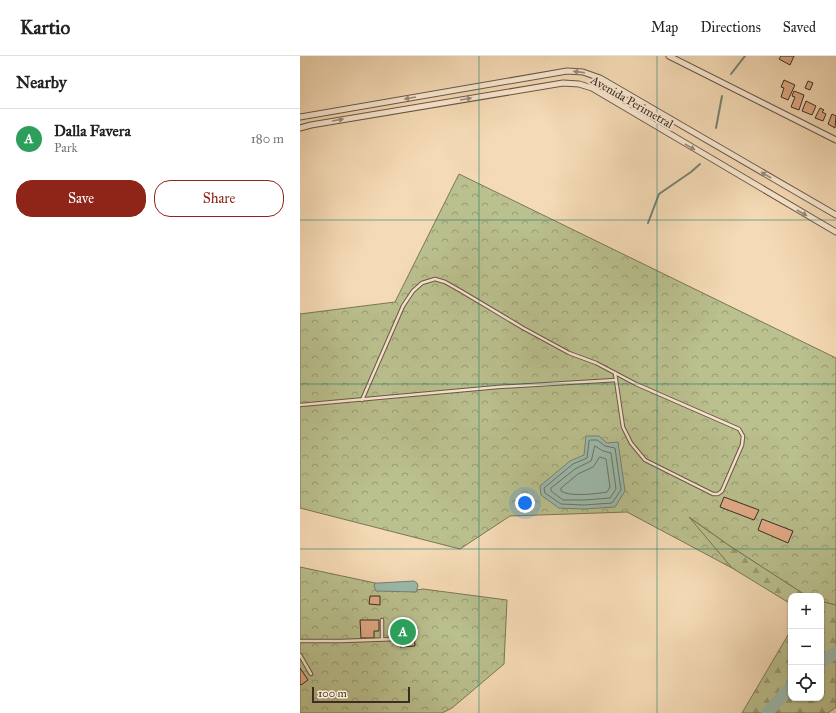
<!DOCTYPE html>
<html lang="en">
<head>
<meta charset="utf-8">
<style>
	body { margin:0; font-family:"IM FELL Great Primer",serif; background:#f6f6f6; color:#222 }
	.controls { position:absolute; right:12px; bottom:12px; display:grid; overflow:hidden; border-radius:8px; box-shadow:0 1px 3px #0004 }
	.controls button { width:36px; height:36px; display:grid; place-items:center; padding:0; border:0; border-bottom:1px solid #e0e0e0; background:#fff; color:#222; font:20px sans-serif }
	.scale { position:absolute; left:12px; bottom:10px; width:98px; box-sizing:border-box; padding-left:4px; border:2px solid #3b2b25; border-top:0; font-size:11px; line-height:14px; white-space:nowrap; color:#3b2b25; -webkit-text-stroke:3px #f8e7cf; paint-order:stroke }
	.you { position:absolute; left:225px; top:447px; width:14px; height:14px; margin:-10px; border:3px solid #fff; border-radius:50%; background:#1a73e8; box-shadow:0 0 0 6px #1a73e833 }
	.badge { display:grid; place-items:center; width:26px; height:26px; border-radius:50%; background:#8f2418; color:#fff; font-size:13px; font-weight:700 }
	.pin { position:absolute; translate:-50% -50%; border:2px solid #fff; box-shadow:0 1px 4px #0006 }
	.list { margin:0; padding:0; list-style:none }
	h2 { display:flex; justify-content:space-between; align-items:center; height:52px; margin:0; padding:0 16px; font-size:17px }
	h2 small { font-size:13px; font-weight:400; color:#767676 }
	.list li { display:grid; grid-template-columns:26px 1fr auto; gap:12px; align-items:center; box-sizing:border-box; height:60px; padding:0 16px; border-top:1px solid #e0e0e0 }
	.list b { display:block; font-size:15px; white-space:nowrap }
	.list p { margin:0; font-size:13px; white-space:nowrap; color:#767676 }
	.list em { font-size:13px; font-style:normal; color:#767676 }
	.actions { display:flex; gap:8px; padding:12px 16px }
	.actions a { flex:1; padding:9px 0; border:1px solid #8f2418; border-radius:16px; text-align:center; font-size:14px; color:#8f2418 }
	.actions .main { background:#8f2418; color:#fff }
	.icon { flex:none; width:22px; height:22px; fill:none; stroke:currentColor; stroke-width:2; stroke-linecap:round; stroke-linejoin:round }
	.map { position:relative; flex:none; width:536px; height:657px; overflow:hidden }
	header { display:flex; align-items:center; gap:24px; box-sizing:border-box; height:56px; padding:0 20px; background:#fff; border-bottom:1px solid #e0e0e0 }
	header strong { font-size:19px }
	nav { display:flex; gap:22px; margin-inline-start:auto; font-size:14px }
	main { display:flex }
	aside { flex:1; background:#fff }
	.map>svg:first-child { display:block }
</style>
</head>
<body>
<header>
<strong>Kartio</strong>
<nav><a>Map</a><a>Directions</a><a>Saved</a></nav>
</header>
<main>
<aside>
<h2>Nearby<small></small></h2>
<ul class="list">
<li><span class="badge" style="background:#2e9e5b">A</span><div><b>Dalla Favera</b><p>Park</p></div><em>180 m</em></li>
</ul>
<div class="actions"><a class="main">Save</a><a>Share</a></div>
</aside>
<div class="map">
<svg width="536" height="657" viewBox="0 0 536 657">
	<defs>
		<pattern id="forest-firs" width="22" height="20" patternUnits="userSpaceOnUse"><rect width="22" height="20" fill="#bac08e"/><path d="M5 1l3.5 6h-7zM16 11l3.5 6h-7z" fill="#989c74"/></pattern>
		<pattern id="park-crowns" width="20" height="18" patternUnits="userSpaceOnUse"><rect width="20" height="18" fill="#bac08e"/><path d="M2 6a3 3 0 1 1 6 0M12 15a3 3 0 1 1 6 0" fill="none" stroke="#989c74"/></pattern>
	</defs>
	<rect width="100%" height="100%" fill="#f4dab5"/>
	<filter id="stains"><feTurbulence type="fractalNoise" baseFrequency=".005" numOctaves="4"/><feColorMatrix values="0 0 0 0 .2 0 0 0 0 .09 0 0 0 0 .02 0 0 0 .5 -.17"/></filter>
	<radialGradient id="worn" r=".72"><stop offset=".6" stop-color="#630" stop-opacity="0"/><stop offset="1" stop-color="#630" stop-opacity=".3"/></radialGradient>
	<g fill="url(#forest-firs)" stroke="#7a765a">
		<polygon points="387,460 430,490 507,540 491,540 491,548 432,512"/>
		<polygon points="521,545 536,549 536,651 528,657 442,657 491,574 491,642 521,642"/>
	</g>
	<g fill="url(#park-crowns)" stroke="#7a765a">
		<polygon points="159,118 536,302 536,549 521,545 521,540 507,540 430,490 389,461 432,512 327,456 210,460 160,493 0,452 0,258 95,246"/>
		<polygon points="0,511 75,527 74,530 115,536 117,534 123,533 207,544 204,608 152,652 142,657 0,657"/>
	</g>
	<g fill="#9cbbac" stroke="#758176">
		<polygon points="286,380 299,380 307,387 318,386 325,435 315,451 284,453 259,452 241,439 240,430 270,405 284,399"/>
		<polygon points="114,525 117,527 118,530 116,536 76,535 74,530 75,527 79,527"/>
	</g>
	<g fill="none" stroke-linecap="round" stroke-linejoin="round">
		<g stroke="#6c7368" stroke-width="1">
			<polygon points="291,384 297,384 305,390 315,392 321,434 312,447 284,449 261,448 245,437 244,432 273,408 287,402 289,385"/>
			<polygon points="295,390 303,395 311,397 316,433 310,442 284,444 263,444 251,435 251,432 275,413 291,405"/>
			<path d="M300 401 306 403 310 431 307 436C296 438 269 441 261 435V432L278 418 293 411Z"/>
		</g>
		<g stroke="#758176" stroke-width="2">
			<polyline points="431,18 445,0"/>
			<polyline points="416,72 422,40"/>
			<polyline points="348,167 359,138 391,116 400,108"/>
		</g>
		<g stroke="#9cbbac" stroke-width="12">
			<polyline points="521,607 536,596"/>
			<polyline points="467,657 491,630"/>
		</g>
	</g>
	<g fill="#e2ab86" stroke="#3b2b25">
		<polygon points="481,0 494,0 490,9 479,3"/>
		<polygon points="484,24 495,29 488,44 481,41 484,32 481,31"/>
		<polygon points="508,25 513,27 510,34 505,32"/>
		<polygon points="494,35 504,39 499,54 491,51 495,41 492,40"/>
		<polygon points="506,45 516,50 512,59 502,55"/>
		<polygon points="520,52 524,54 522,56 526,58 523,65 515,62"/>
		<polygon points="532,58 536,60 535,72 528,68"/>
		<polygon points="424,441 459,454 454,464 420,451"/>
		<polygon points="462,463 493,475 488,487 458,474"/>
		<polygon points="70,540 80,540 80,549 69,548"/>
		<polygon points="60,564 79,564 79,575 74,575 74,582 61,582"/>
		<polygon points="114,574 115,590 100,591 98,575"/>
		<polygon points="0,612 8,624 1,629 0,628"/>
	</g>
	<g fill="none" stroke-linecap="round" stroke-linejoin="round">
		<g stroke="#695749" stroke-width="4.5">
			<g id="service">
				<polyline points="62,344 103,250 113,235 122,227 135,223 145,226 161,235 223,272 269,297 296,307 336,328 439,373 443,380 442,389 422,435 418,438 413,438 345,404 331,387 323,371 316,324"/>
				<polyline points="0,349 198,331 316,324 315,317"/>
				<polyline points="82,564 82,583"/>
				<polyline points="0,585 42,585 97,583"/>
				<polyline points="0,599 11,618"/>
			</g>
		</g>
		<g stroke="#695749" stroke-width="7">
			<g id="minor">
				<polyline points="369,0 536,84"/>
				<polyline points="0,61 267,15 283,16 300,22 536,159"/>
				<polyline points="0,72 11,69 263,27 279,28 292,32 536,176"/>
			</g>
		</g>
		<use href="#service" stroke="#f8e7cf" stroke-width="2.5"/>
		<use href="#minor" stroke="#f8e7cf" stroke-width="5"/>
	</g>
	<defs><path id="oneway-solid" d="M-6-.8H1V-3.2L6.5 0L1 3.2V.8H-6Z"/></defs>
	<g fill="#9a897a">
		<use href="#oneway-solid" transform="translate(279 16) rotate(-173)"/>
		<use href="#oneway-solid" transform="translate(110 42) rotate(170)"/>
		<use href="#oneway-solid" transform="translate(166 43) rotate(-10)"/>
		<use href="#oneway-solid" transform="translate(38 64) rotate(-10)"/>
		<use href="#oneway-solid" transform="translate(390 91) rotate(30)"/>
		<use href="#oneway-solid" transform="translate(466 119) rotate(-150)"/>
		<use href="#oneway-solid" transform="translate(502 157) rotate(30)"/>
	</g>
	<path fill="none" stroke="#0f766e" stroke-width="1" stroke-opacity="0.55" d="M179 0V657M357 0V657M0 164H536M0 328H536M0 493H536"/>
	<g text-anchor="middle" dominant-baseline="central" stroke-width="4" stroke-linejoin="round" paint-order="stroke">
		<g font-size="12" fill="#3b2b25" stroke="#f8e7cf">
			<text transform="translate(332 46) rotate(30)">Avenida Perimetral</text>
		</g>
	</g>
	<rect width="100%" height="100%" filter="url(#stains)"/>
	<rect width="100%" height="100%" fill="url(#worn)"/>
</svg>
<div class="controls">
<button>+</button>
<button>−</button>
<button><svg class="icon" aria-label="locate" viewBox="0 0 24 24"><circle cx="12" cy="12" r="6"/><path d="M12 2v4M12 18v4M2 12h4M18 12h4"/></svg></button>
</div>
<div class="scale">100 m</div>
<div class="you"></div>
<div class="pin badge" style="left:103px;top:576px;background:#2e9e5b">A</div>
</div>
</main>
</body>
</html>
